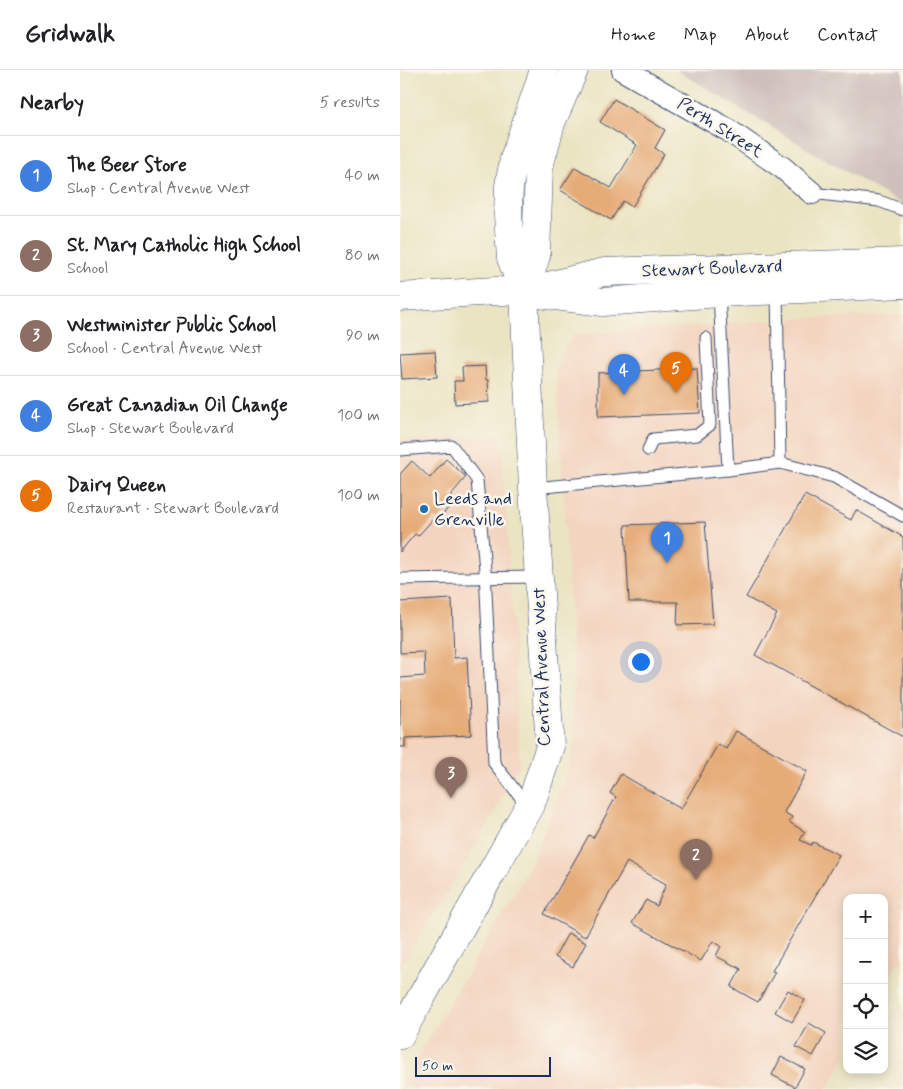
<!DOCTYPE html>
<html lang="en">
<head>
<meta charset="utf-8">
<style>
	body { margin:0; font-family:Mynerve,sans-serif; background:#f6f6f6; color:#202124 }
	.controls { position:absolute; right:15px; bottom:15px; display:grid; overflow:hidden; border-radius:10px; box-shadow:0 2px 12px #0003 }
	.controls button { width:45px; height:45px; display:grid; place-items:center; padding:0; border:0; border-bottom:1px solid #e0e0e0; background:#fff; color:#202124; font:25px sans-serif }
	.scale { position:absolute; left:15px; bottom:12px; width:136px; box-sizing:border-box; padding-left:5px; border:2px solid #1b2f5e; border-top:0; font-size:14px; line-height:18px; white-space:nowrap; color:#1b2f5e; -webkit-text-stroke:4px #fbf7ec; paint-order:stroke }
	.you { position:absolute; left:240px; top:591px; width:18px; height:18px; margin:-12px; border:4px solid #fff; border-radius:50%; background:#1a73e8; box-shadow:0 0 0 8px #1a73e833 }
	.badge { display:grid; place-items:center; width:32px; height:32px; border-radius:50%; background:#db2777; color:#fff; font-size:16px; font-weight:700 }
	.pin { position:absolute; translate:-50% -41px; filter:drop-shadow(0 1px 2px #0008) }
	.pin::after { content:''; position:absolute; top:26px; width:18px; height:15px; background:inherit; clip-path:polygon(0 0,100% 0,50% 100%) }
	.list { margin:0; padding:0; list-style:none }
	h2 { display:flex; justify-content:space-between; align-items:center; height:65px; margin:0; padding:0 20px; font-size:21px }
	h2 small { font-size:16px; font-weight:400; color:#757577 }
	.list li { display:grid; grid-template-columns:32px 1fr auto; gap:15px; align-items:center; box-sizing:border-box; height:80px; padding:0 20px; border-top:1px solid #e0e0e0 }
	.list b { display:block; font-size:19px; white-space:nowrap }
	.list p { margin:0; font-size:16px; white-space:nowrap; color:#757577 }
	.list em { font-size:16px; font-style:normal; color:#757577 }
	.icon { flex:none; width:28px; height:28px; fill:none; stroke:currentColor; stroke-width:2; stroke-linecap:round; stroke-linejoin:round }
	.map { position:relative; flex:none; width:503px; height:1019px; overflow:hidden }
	header { display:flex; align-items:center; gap:30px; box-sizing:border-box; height:70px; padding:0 25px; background:#fff; border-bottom:1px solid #e0e0e0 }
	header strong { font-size:24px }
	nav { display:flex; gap:28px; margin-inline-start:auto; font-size:18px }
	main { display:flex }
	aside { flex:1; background:#fff }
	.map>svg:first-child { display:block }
</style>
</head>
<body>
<header>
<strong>Gridwalk</strong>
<nav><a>Home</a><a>Map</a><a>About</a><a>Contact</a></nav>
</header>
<main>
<aside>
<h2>Nearby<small>5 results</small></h2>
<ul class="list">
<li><span class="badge" style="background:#3f7fe0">1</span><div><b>The Beer Store</b><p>Shop · Central Avenue West</p></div><em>40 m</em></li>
<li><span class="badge" style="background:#8d6e63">2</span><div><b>St. Mary Catholic High School</b><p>School</p></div><em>80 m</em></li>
<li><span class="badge" style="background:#8d6e63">3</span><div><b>Westminister Public School</b><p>School · Central Avenue West</p></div><em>90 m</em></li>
<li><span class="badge" style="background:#3f7fe0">4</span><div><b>Great Canadian Oil Change</b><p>Shop · Stewart Boulevard</p></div><em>100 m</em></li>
<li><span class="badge" style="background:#e8710a">5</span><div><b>Dairy Queen</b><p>Restaurant · Stewart Boulevard</p></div><em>100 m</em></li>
</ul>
</aside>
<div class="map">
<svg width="503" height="1019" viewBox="0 0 503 1019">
	<rect width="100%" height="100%" fill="#fbf7ec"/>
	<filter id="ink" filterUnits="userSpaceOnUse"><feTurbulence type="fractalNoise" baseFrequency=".02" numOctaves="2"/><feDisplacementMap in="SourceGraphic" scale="10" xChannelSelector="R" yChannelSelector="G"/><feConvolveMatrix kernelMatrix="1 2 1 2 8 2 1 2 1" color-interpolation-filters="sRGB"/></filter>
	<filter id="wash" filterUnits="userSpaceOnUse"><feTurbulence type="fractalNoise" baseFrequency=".0096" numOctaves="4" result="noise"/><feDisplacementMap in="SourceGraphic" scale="20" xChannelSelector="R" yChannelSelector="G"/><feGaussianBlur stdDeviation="1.12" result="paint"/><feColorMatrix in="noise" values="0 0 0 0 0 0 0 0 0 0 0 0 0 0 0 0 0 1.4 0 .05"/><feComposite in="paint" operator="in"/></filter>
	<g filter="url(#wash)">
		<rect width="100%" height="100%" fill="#ebe4c3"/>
		<g fill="#f3d4bf">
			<polygon points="503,245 503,894 498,892 484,917 484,828 447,828 447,985 428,1019 15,1019 3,1013 132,793 173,684 174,607 156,297 173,265 405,248"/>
			<polygon points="101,366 111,519 120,695 84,762 0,897 0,370"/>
		</g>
		<polygon fill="#cfc0bb" points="276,0 503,0 503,135 416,84"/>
		<g id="blocks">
			<g fill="#e6ac78">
				<polygon points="214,29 265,60 255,78 264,84 232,137 223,131 211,150 160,120 175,97 211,118 237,75 200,52"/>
				<polygon points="35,281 37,307 2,309 0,283"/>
				<polygon points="85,296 86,310 88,310 89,332 55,334 54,311 63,311 62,297"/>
				<polygon points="297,298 300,343 198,347 198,303"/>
				<polygon points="46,389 66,407 50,426 55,430 38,450 35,447 18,466 15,464 0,482 0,404 12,391 30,408"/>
				<polygon points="405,425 451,450 456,440 503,467 503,667 355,585 377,544 346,527"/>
				<polygon points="305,452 313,554 277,555 278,532 229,532 225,455"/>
				<polygon points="52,529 54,588 67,587 71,665 5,668 5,677 0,677 0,608 25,606 24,582 0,583 0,532"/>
				<polygon points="336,661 407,701 384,742 392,747 389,752 405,762 400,770 411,775 413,772 439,785 372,901 375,902 358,932 331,917 341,899 316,886 321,876 313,871 301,891 232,853 246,830 257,836 266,814 227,792 185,867 144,844 189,765 193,768 216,727 210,723 221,704 281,739 318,674 326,679"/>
				<polygon points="168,863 186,873 173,897 155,887"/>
				<polygon points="388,920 405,930 392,952 375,942"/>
				<polygon points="409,953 426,963 413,986 396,977"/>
				<polygon points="381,987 405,999 395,1017 372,1005"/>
			</g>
		</g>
	</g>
	<g filter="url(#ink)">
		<use href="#blocks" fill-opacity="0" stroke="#3a4a6d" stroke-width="1"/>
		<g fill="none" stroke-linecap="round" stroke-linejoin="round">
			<g stroke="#3a4a6d" stroke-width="13">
				<g id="service">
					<polyline points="412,123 479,131 503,140"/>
					<polyline points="377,220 380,393"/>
					<polyline points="0,380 52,376 77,410 85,500 94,693 128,737"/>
					<polyline points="248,380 253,369 297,365 310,355 306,268"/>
					<polyline points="328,400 380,393 434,407 503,446"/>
					<polyline points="133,418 328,400 319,223"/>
					<polyline points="0,509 138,507"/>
				</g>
			</g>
			<g stroke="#3a4a6d" stroke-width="24">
				<polyline id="minor" points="223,0 328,60 383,98 412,123"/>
			</g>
			<g stroke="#3a4a6d" stroke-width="29">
				<g id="tertiary">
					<polyline points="124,222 136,186 139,97 151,53 174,0"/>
					<polyline points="0,965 132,731 150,676 133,418 124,222 111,188 108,145 109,116 114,89 144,0"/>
				</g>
			</g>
			<g stroke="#3a4a6d" stroke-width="29">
				<g id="primary">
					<polyline points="140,218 204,202 503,192"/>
					<polyline points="0,227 95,221 124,222 203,232 319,223 503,214"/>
				</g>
			</g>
			<g stroke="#3a4a6d" stroke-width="29">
				<polyline id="motorway" points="502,214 503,214"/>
			</g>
			<use href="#service" stroke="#fff" stroke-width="11"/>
			<use href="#minor" stroke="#fff" stroke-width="22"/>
			<use href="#tertiary" stroke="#fff" stroke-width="28"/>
			<use href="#primary" stroke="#fff" stroke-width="28"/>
			<use href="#motorway" stroke="#fff" stroke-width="28"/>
		</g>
	</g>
	<circle fill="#1f6fb2" stroke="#fbf7ec" stroke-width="2" cx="24" cy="439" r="5"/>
	<g text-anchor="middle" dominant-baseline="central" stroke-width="5" stroke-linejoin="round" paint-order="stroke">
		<g font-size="18" fill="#1b2f5e" stroke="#fbf7ec">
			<text transform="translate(320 58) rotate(32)">Perth Street</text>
			<text transform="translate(312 199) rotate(-2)">Stewart Boulevard</text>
			<text transform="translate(142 597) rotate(-92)">Central Avenue West</text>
		</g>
		<g font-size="18" fill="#1b2f5e" stroke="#fbf7ec" text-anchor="start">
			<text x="34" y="429">Leeds and<tspan x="34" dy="21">Grenville</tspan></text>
		</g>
	</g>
</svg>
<div class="controls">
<button>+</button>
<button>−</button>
<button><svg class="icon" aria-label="locate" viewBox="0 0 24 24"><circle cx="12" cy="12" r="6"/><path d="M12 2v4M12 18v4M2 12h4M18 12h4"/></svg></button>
<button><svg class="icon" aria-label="layers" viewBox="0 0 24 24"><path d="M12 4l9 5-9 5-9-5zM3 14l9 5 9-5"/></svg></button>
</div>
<div class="scale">50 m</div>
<div class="you"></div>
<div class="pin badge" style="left:267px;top:493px;background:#3f7fe0">1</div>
<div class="pin badge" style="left:296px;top:810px;background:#8d6e63">2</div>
<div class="pin badge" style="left:51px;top:728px;background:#8d6e63">3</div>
<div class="pin badge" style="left:224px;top:325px;background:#3f7fe0">4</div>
<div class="pin badge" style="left:276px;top:323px;background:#e8710a">5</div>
</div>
</main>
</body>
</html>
